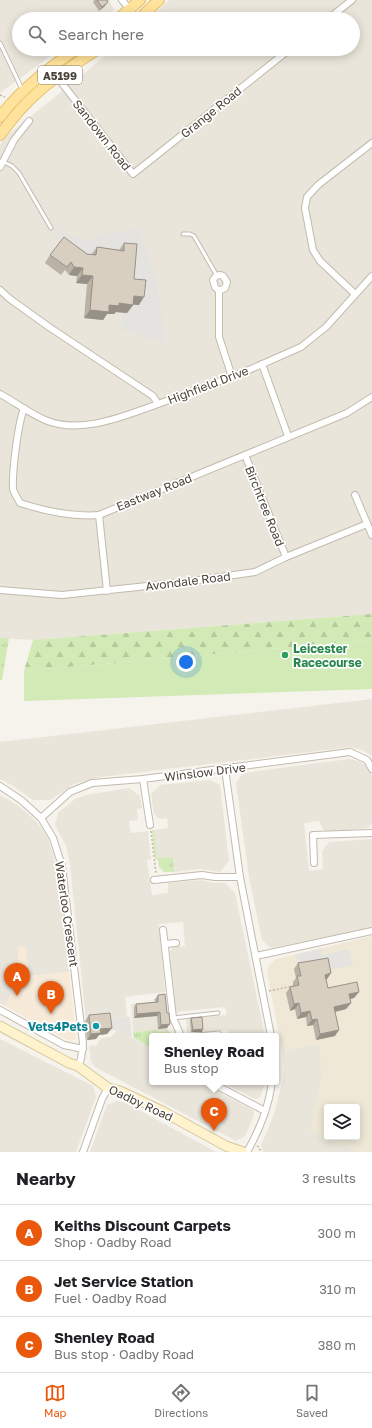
<!DOCTYPE html>
<html lang="en">
<head>
<meta charset="utf-8">
<style>
	body { margin:0; font-family:"Golos Text",sans-serif; background:#f2f2f2; color:#202124 }
	.controls { position:absolute; right:12px; bottom:12px; display:grid; overflow:hidden; border-radius:4px; box-shadow:0 2px 10px #0003 }
	.controls button { width:36px; height:36px; display:grid; place-items:center; padding:0; border:0; border-bottom:1px solid #e0e0e0; background:#fff; color:#202124; font:20px sans-serif }
	.you { position:absolute; left:186px; top:662px; width:14px; height:14px; margin:-10px; border:3px solid #fff; border-radius:50%; background:#1a73e8; box-shadow:0 0 0 6px #1a73e833 }
	.badge { display:grid; place-items:center; width:26px; height:26px; border-radius:50%; background:#ea580c; color:#fff; font-size:13px; font-weight:700 }
	.pin { position:absolute; translate:-50% -33px; filter:drop-shadow(0 1px 2px #0008) }
	.pin::after { content:''; position:absolute; top:21px; width:14px; height:12px; background:inherit; clip-path:polygon(0 0,100% 0,50% 100%) }
	.popup { position:absolute; left:149px; top:1033px; width:130px; height:52px; box-sizing:border-box; display:grid; place-content:center; border-radius:4px; background:#fff; filter:drop-shadow(0 1px 3px #0005); font-size:13px; white-space:nowrap; color:#757577 }
	.popup b { font-size:15px; color:#202124 }
	.popup::after { content:''; position:absolute; left:50%; top:100%; margin-left:-8px; border:8px solid transparent; border-top-color:#fff }
	.list { margin:0; padding:0; list-style:none }
	h2 { display:flex; justify-content:space-between; align-items:center; height:52px; margin:0; padding:0 16px; font-size:17px }
	h2 small { font-size:13px; font-weight:400; color:#757577 }
	.list li { display:grid; grid-template-columns:26px 1fr auto; gap:12px; align-items:center; box-sizing:border-box; height:56px; padding:0 16px; border-top:1px solid #e0e0e0 }
	.list b { display:block; font-size:15px; white-space:nowrap }
	.list p { margin:0; font-size:13px; white-space:nowrap; color:#757577 }
	.list em { font-size:13px; font-style:normal; color:#757577 }
	.icon { flex:none; width:22px; height:22px; fill:none; stroke:currentColor; stroke-width:2; stroke-linecap:round; stroke-linejoin:round }
	.map { position:relative; flex:none; width:372px; height:1152px; overflow:hidden }
	.search { position:absolute; background:#fff; box-shadow:0 2px 10px #0003; left:12px; right:12px; top:12px; height:44px; display:flex; align-items:center; gap:10px; box-sizing:border-box; padding:0 14px; border-radius:22px; color:#757577; font-size:15px }
	.sheet { height:220px; background:#fff }
	nav { display:flex; justify-content:space-around; align-items:center; box-sizing:border-box; height:56px; border-top:1px solid #e0e0e0; background:#fff; font-size:11px; color:#757577 }
	nav a { display:grid; justify-items:center; gap:2px }
	nav .on { color:#ea580c }
	.map>svg:first-child { display:block }
</style>
</head>
<body>
<div class="map">
<svg width="372" height="1152" viewBox="0 0 372 1152">
	<defs>
		<pattern id="grass-tufts" width="24" height="20" patternUnits="userSpaceOnUse"><rect width="24" height="20" fill="#d2eab5"/><path d="M3 7l-1-3M5 7V3M7 7l1-3M15 17l-1-3M17 17v-4M19 17l1-3" fill="none" stroke="#b6ca9c"/></pattern>
		<pattern id="forest-firs" width="22" height="20" patternUnits="userSpaceOnUse"><rect width="22" height="20" fill="#d2eab5"/><path d="M5 1l3.5 6h-7zM16 11l3.5 6h-7z" fill="#b6ca9c"/></pattern>
	</defs>
	<rect width="100%" height="100%" fill="#f6f3ec"/>
	<g fill="#eae5da">
		<polygon points="0,0 109,0 114,10 101,19 19,19 19,49 60,49 0,93"/>
		<polygon points="169,0 372,0 372,614 33,640 0,638 0,146 3,139 114,49 353,49 353,19 150,19"/>
		<polygon points="372,699 372,756 362,750 351,747 101,777 74,784 51,800 33,800 10,784 0,779 0,742"/>
		<polygon points="349,759 356,760 365,765 371,774 372,778 372,823 368,828 328,832 323,829 319,821 304,823 309,871 323,869 322,851 329,842 371,839 372,840 372,926 370,928 270,948 262,940 249,877 236,783 243,773"/>
		<polygon points="210,780 220,785 229,861 220,872 200,869 174,872 173,857 157,859 154,830 168,828 167,818 160,819 154,814 151,794 160,785"/>
		<polygon points="129,788 140,796 142,808 137,809 138,820 129,821 131,833 148,831 151,859 147,860 152,895 168,893 168,883 201,880 213,883 225,883 235,893 265,1036 229,1036 228,1030 187,1034 186,1019 227,1015 225,1007 176,1012 170,952 172,947 185,946 183,922 159,924 165,992 125,997 127,1017 86,1021 70,864 66,846 55,825 58,813 75,799 86,795"/>
		<polygon points="0,795 16,804 36,821 48,838 58,870 62,893 69,972 29,976 25,946 18,946 18,982 5,1006 0,1003"/>
		<polygon points="165,997 168,1031 156,1032 156,1030 133,1032 131,1004 153,1002 153,999"/>
		<polygon points="117,1030 152,1048 152,1082 199,1082 253,1110 254,1115 245,1136 236,1141 95,1067 91,1061 89,1046 97,1045 101,1038 111,1037"/>
		<polygon points="0,1039 93,1086 96,1097 76,1152 0,1152"/>
		<polygon points="320,1044 322,1079 311,1131 360,1152 263,1152 261,1145 273,1117 283,1080 284,1067 282,1050"/>
		<polygon points="222,1082 265,1082 260,1098 255,1099"/>
		<polygon points="117,1101 124,1102 216,1152 90,1152 107,1105"/>
	</g>
	<polygon fill="#f7ead8" points="18,946 25,946 29,976 69,972 76,1038 74,1040 69,1041 5,1006 18,982"/>
	<path fill="#efe8d6" fill-rule="evenodd" d="M372 936V1152H360L311 1131 322 1079 320 1044 282 1050 267 972 269 965 276 959ZM327 1107H357V1137H327Z"/>
	<g fill="url(#grass-tufts)">
		<polygon points="0,638 9,638 2,680 0,680"/>
		<polygon points="152,830 154,830 157,858 173,857 174,872 164,872 159,867 158,860 155,858"/>
		<polygon points="156,1030 157,1032 168,1031 175,1036 152,1036 152,1048 134,1038 133,1032"/>
	</g>
	<polygon fill="url(#forest-firs)" points="372,614 372,640 24,671 33,640"/>
	<polygon fill="#d2eab5" points="372,640 372,689 24,701 24,671"/>
	<g fill="#e5e3e0">
		<polygon points="55,229 89,241 100,234 140,229 157,282 165,343 121,329 123,312 127,312 128,304 139,305 90,263 58,245"/>
		<polygon points="321,949 323,955 349,949 353,965 325,971 299,969 296,954"/>
		<polygon points="130,1017 132,1038 117,1030 107,1031 106,1019"/>
	</g>
	<g fill="none" stroke-linecap="round" stroke-linejoin="round">
		<g stroke="#c2bbae" stroke-width="5">
			<g id="service">
				<polyline points="0,43 22,89"/>
				<polyline points="2,161 12,166 19,173 51,228"/>
				<polyline points="183,234 190,234 194,236 217,276"/>
				<polyline points="173,1018 218,1013"/>
				<polyline points="185,1036 219,1033"/>
			</g>
		</g>
		<g stroke="#c2bbae" stroke-width="8">
			<g id="minor">
				<polyline points="122,0 137,19"/>
				<polyline points="328,19 352,0"/>
				<polyline points="57,77 133,174 290,49"/>
				<polyline points="0,167 14,140 29,121"/>
				<polyline points="0,290 10,299 49,327 153,396 158,404 242,373 301,347 326,327 372,276"/>
				<path d="M219 291 215 287 213 280C216 275 219 274 223 276L227 282 225 288 219 291V337L232 377"/>
				<polyline points="355,294 320,261 313,250 305,208 307,197 318,185 372,143"/>
				<polyline points="262,364 288,436"/>
				<path d="M0 394C15 402 29 413 45 420 81 435 124 416 158 404"/>
				<path d="M24 408C18 424 12 471 13 489 14 493 18 499 20 503 45 511 73 517 99 515L347 413 372 397"/>
				<polyline points="245,455 286,557"/>
				<polyline points="355,495 372,535"/>
				<polyline points="99,515 107,591"/>
				<polyline points="0,590 62,595 185,582 255,572 286,557 367,524"/>
				<polyline points="225,769 240,877 271,1036"/>
				<polyline points="143,779 150,825"/>
				<polyline points="0,786 21,800 41,818 53,838 62,866 83,1043 81,1059 78,1066"/>
				<polyline points="41,818 70,792 92,783 143,779 350,752 367,760 372,769"/>
				<polyline points="314,863 313,835 372,833"/>
				<polyline points="154,880 202,875 215,877 240,877"/>
				<polyline points="163,930 173,1018 181,1036"/>
				<polyline points="165,944 176,943"/>
				<polyline points="256,956 372,931"/>
				<polyline points="0,1010 64,1045 83,1049"/>
				<polyline points="210,1082 265,1111"/>
				<polyline points="83,1152 102,1099 108,1088"/>
				<path d="M247 1152C259 1131 269 1106 272 1082"/>
			</g>
		</g>
		<g stroke="#d6c79b" stroke-width="11">
			<polyline id="secondary" points="0,1026 69,1063 78,1066 108,1088 120,1091 162,1111 226,1146 243,1152"/>
		</g>
		<g stroke="#e6c16a" stroke-width="12">
			<g id="primary">
				<polyline points="118,19 140,0"/>
				<polyline points="139,19 159,0"/>
				<path d="M0 117C21 89 48 69 76 49"/>
				<path d="M0 135C11 120 23 105 37 93 55 76 77 63 98 49"/>
			</g>
		</g>
		<g stroke="#c4b79f" stroke-width="1.5" stroke-dasharray="2 2" stroke-linecap="butt">
			<polyline points="0,95 5,97"/>
			<polyline points="151,831 156,873"/>
			<polyline points="269,991 293,986"/>
			<polyline points="257,1146 259,1147 261,1152"/>
		</g>
		<use href="#service" stroke="#fff" stroke-width="3"/>
		<use href="#minor" stroke="#fff" stroke-width="6"/>
		<use href="#secondary" stroke="#fff3cd" stroke-width="9"/>
		<use href="#primary" stroke="#ffe39c" stroke-width="10"/>
	</g>
	<g fill="#bab2a6">
		<polygon points="94,0 107,0 105,6 99,11 93,2"/>
		<polygon points="124,243 134,279 139,305 133,305 127,313 116,312 114,314 107,314 103,320 84,318 87,284 76,283 77,276 69,275 65,270 61,275 45,263 50,255 91,255 97,247 119,250"/>
		<polygon points="298,963 331,973 326,980 328,988 354,998 350,999 351,1003 346,1009 335,1012 335,1036 316,1040 313,1025 307,1026 306,1017 297,1019 295,1009 290,1011 286,993 290,987 293,987 293,982 296,978 294,969"/>
		<polygon points="158,995 167,1028 158,1029 157,1016 134,1018 134,1007 136,1004 155,1002 155,999"/>
		<polygon points="89,1015 112,1028 107,1034 99,1035 96,1039 87,1040 85,1021"/>
		<polygon points="191,1018 202,1032 191,1032 190,1020"/>
	</g>
	<g fill="#979187">
		<polygon points="108,2 105,6 99,11 102,7"/>
		<polygon points="74,267 83,268 77,276 69,275"/>
		<polygon points="82,275 93,276 87,284 76,283"/>
		<polygon points="134,296 144,297 139,305 128,304"/>
		<polygon points="119,303 133,305 127,313 116,312 114,314 107,314 103,320 84,318 90,310"/>
		<polygon points="331,973 327,979 321,981 325,975"/>
		<polygon points="359,992 354,998 344,1000 349,994"/>
		<polygon points="299,1003 295,1009 290,1011 294,1004"/>
		<polygon points="351,1003 346,1009 330,1013 334,1007"/>
		<polygon points="310,1011 306,1017 297,1019 301,1013"/>
		<polygon points="160,1012 157,1016 134,1018 137,1014"/>
		<polygon points="317,1019 313,1025 307,1026 312,1020"/>
		<polygon points="170,1024 167,1028 158,1029 161,1025"/>
		<polygon points="112,1028 107,1034 99,1035 96,1039 87,1040 91,1034 100,1029"/>
		<polygon points="203,1029 202,1032 191,1032 193,1030"/>
		<polygon points="339,1030 335,1036 316,1040 320,1034"/>
	</g>
	<g fill="#d8cfc1" stroke="#979187">
		<polygon points="97,0 107,0 108,2 102,7"/>
		<polygon points="64,237 87,254 96,255 97,247 124,251 124,243 137,244 134,279 146,280 144,297 134,296 133,305 119,303 119,306 109,305 109,312 90,310 93,276 82,275 83,268 74,267 71,262 67,267 50,255"/>
		<polygon points="328,958 331,973 325,975 328,988 357,982 359,992 349,994 351,1003 334,1007 339,1030 320,1034 317,1019 312,1020 310,1011 301,1013 299,1003 294,1004 290,987 299,985 297,976 301,976 298,963"/>
		<polygon points="165,994 167,1013 169,1013 170,1024 161,1025 160,1012 137,1014 136,1004 158,1002 158,995"/>
		<polygon points="110,1013 112,1028 100,1029 101,1033 91,1034 89,1015"/>
		<polygon points="202,1017 203,1029 193,1030 191,1018"/>
	</g>
	<circle fill="#2e9e5b" stroke="#fff" stroke-width="1.5" cx="285" cy="655" r="4"/>
	<circle fill="#0f9aa8" stroke="#fff" stroke-width="1.5" cx="96" cy="1026" r="4"/>
	<g text-anchor="middle" dominant-baseline="central" stroke-width="3.5" stroke-linejoin="round" paint-order="stroke">
		<rect fill="#fff" stroke="#817c74" stroke-width="1" x="38" y="66" width="44" height="18" rx="3"/>
		<g font-size="11" font-weight="bold" fill="#4b4439">
			<text x="60" y="75">A5199</text>
		</g>
		<g font-size="12" fill="#4b4439" stroke="#fff">
			<text transform="translate(211 112) rotate(-39)">Grange Road</text>
			<text transform="translate(102 135) rotate(52)">Sandown Road</text>
			<text transform="translate(208 385) rotate(-21)">Highfield Drive</text>
			<text transform="translate(154 492) rotate(-22)">Eastway Road</text>
			<text transform="translate(265 506) rotate(68)">Birchtree Road</text>
			<text transform="translate(188 581) rotate(-7)">Avondale Road</text>
			<text transform="translate(205 772) rotate(-7)">Winslow Drive</text>
			<text transform="translate(67 914) rotate(82)">Waterloo Crescent</text>
			<text transform="translate(141 1103) rotate(25)">Oadby Road</text>
		</g>
		<g font-size="12" font-weight="bold" fill="#27864d" stroke="#fff" text-anchor="start">
			<text x="293" y="648">Leicester<tspan x="293" dy="14">Racecourse</tspan></text>
		</g>
		<g font-size="12" font-weight="bold" fill="#0d838f" stroke="#fff" text-anchor="end">
			<text x="88" y="1026">Vets4Pets</text>
		</g>
	</g>
</svg>
<div class="controls">
<button><svg class="icon" aria-label="layers" viewBox="0 0 24 24"><path d="M12 4l9 5-9 5-9-5zM3 14l9 5 9-5"/></svg></button>
</div>
<div class="you"></div>
<div class="pin badge" style="left:17px;top:996px">A</div>
<div class="pin badge" style="left:51px;top:1014px">B</div>
<div class="pin badge" style="left:214px;top:1131px">C</div>
<div class="popup"><b>Shenley Road</b>Bus stop</div>
<div class="search"><svg class="icon" aria-label="search" viewBox="0 0 24 24"><circle cx="10" cy="10" r="6"/><path d="M15 15l6 6"/></svg>Search here</div>
</div>
<section class="sheet">
<h2>Nearby<small>3 results</small></h2>
<ul class="list">
<li><span class="badge">A</span><div><b>Keiths Discount Carpets</b><p>Shop · Oadby Road</p></div><em>300 m</em></li>
<li><span class="badge">B</span><div><b>Jet Service Station</b><p>Fuel · Oadby Road</p></div><em>310 m</em></li>
<li><span class="badge">C</span><div><b>Shenley Road</b><p>Bus stop · Oadby Road</p></div><em>380 m</em></li>
</ul>
</section>
<nav>
<a class="on"><svg class="icon" aria-label="map" viewBox="0 0 24 24"><path d="M3 6l6-2 6 2 6-2v14l-6 2-6-2-6 2zM9 4v14M15 6v14"/></svg>Map</a>
<a><svg class="icon" aria-label="directions" viewBox="0 0 24 24"><path d="M12 3l9 9-9 9-9-9zM9 14v-3h6M13 9l2 2-2 2"/></svg>Directions</a>
<a><svg class="icon" aria-label="saved" viewBox="0 0 24 24"><path d="M7 4h10v16l-5-4-5 4z"/></svg>Saved</a>
</nav>
</body>
</html>
